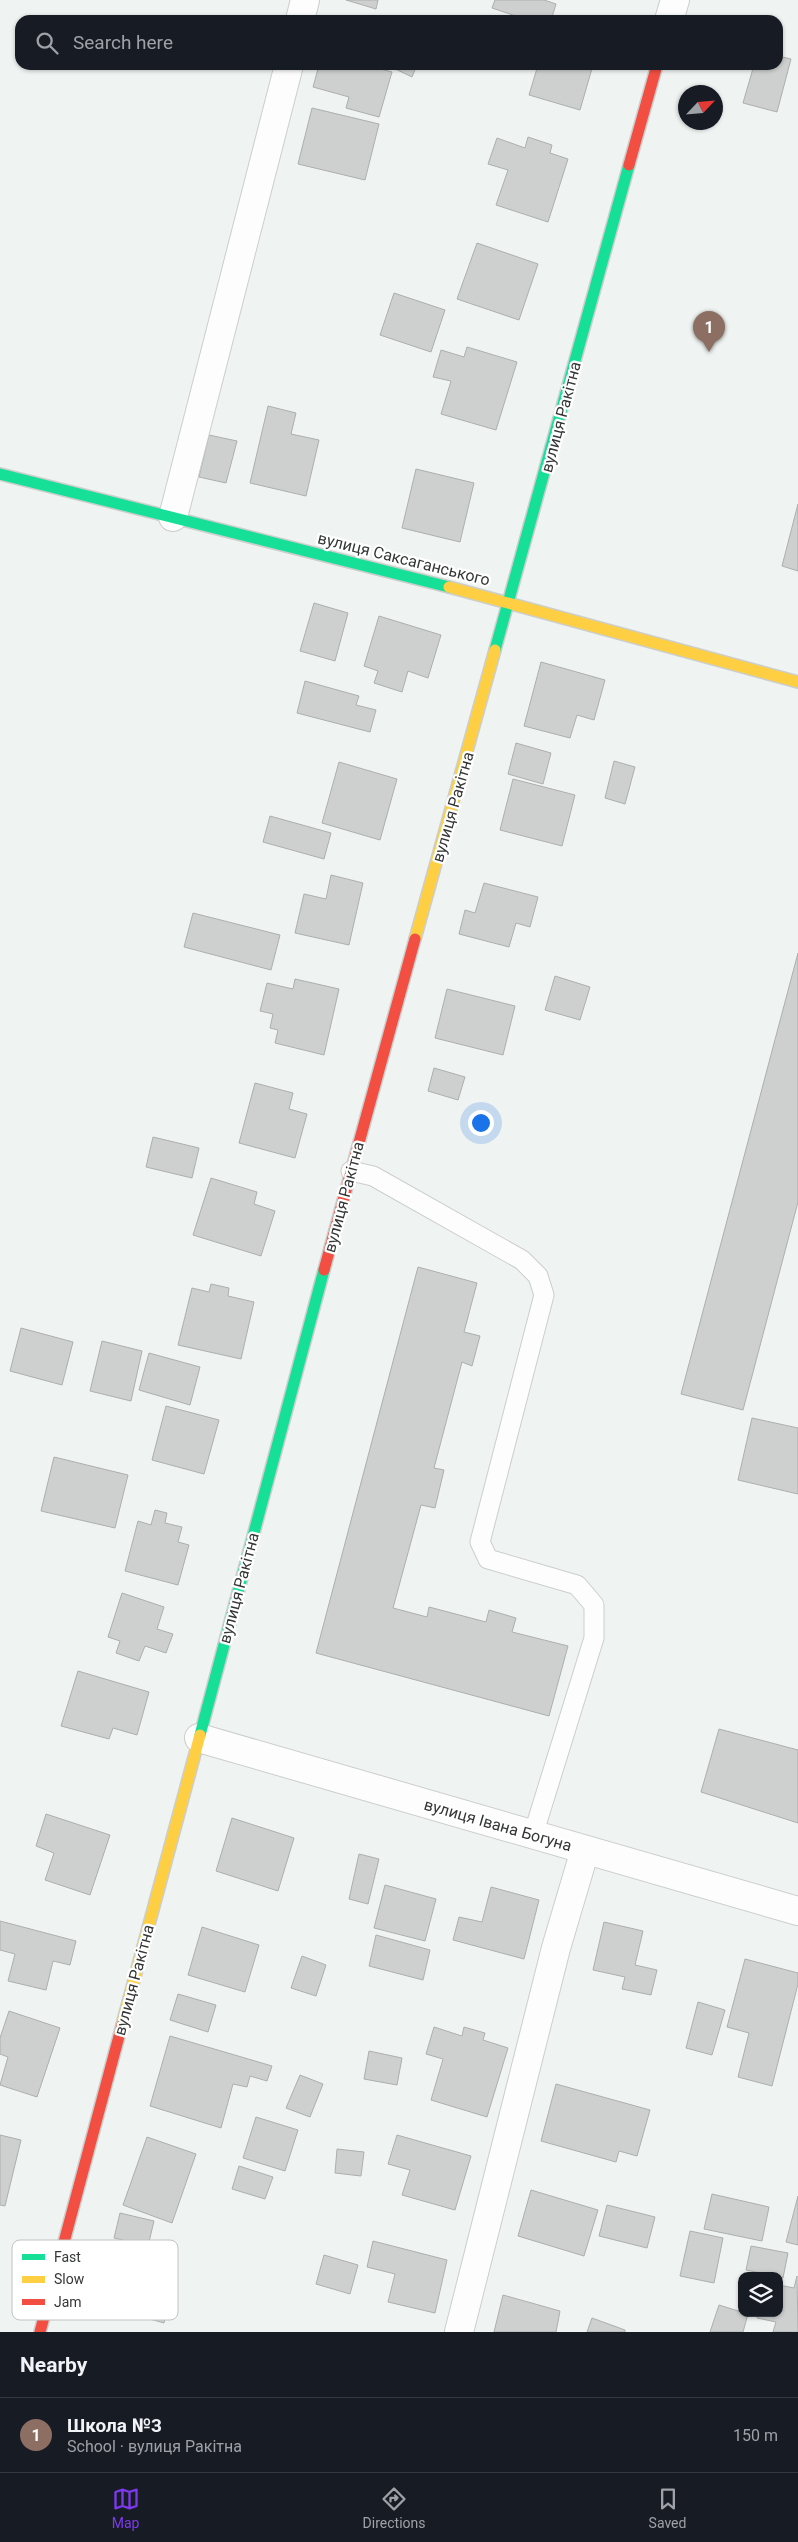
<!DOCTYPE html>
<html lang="en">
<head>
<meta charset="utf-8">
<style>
	body { margin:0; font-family:Roboto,sans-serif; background:#242831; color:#f1f3f6 }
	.controls { position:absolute; right:15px; bottom:15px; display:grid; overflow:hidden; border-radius:10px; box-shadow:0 1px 4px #0004 }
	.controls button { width:45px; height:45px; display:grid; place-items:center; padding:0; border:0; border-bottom:1px solid #363941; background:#171b24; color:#f1f3f6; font:25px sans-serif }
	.compass { position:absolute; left:678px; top:85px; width:45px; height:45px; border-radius:50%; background:#171b24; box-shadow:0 1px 4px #0004; rotate:64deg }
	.you { position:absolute; left:480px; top:1122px; width:18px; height:18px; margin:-12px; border:4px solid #fff; border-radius:50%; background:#1a73e8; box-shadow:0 0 0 8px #1a73e833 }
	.badge { display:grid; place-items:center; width:32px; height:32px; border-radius:50%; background:#7c3aed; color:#fff; font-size:16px; font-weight:700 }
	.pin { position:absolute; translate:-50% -41px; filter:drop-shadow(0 1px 2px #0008) }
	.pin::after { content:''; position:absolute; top:26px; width:18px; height:15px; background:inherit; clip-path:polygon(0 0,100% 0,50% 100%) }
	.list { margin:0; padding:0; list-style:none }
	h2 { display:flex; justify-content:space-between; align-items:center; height:65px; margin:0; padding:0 20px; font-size:21px }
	h2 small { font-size:16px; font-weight:400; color:#9ea1a6 }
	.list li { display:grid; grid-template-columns:32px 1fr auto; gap:15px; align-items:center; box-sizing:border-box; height:75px; padding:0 20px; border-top:1px solid #363941 }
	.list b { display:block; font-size:19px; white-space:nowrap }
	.list p { margin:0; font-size:16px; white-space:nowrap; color:#9ea1a6 }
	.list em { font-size:16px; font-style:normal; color:#9ea1a6 }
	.icon { flex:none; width:28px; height:28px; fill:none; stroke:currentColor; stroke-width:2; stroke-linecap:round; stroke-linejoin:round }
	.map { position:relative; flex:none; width:798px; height:2332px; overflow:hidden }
	.search { position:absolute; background:#171b24; box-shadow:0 1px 4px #0004; left:15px; right:15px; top:15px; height:55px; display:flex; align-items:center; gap:12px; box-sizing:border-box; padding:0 18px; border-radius:15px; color:#9ea1a6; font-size:19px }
	.sheet { height:140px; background:#171b24 }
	nav { display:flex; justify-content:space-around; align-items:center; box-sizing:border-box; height:70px; border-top:1px solid #363941; background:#171b24; font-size:14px; color:#9ea1a6 }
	nav a { display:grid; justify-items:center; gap:2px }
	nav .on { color:#7c3aed }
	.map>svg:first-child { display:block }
</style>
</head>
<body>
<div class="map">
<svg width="798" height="2332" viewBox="0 0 798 2332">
	<rect width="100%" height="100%" fill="#eff3f1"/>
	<g fill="#ced0cf" stroke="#adafae">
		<polygon points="346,0 378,0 376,9"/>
		<polygon points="495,0 544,0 556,4 551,20 528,20 492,8"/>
		<polygon points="778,56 791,59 777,112 743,103 754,65 778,65"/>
		<polygon points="319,65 366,65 392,72 379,117 346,108 349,97 313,87"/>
		<polygon points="387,65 417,65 412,77"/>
		<polygon points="538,65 593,65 580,110 529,95"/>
		<polygon points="312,108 379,124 365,180 298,164"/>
		<polygon points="528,137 552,145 550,153 568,159 548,222 496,205 508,170 488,164 497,138 525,148"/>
		<polygon points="477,243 538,264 519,320 457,299"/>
		<polygon points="394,293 445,310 431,352 380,335"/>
		<polygon points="467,347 517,362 496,430 441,414 451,381 433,377 441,350 464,357"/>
		<polygon points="268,406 296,413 291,434 319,440 306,496 250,483"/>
		<polygon points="209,435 237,441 226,483 199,477"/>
		<polygon points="416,469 474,483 460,542 402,528"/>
		<polygon points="798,504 798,571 782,566"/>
		<polygon points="314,603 348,613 335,661 300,651"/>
		<polygon points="379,616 441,635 428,678 408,671 402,692 374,683 378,671 364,666"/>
		<polygon points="541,662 605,680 594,720 577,715 570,738 524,726"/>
		<polygon points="305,681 359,696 356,705 376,710 370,732 297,713"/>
		<polygon points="516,743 551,753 543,784 508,774"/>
		<polygon points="614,761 635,767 625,804 605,798"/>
		<polygon points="339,762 397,779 380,840 322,823"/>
		<polygon points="513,779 575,795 562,846 500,830"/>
		<polygon points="270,816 331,833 324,859 263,842"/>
		<polygon points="331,875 363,883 349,945 295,933 304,894 326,899"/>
		<polygon points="484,883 538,897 530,927 516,923 509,947 459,934 465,910 475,913"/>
		<polygon points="193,913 280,935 271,970 184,947"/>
		<polygon points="798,953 798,1202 743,1410 681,1394"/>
		<polygon points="555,976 590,987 580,1020 545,1010"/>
		<polygon points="295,979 339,989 324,1055 275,1043 278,1030 270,1028 273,1014 260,1011 267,983 293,989"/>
		<polygon points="447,989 515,1006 503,1055 435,1038"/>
		<polygon points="434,1068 465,1077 458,1100 428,1091"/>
		<polygon points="255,1083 293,1093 289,1109 307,1114 295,1158 239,1143"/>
		<polygon points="153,1137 199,1148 192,1178 146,1167"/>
		<polygon points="211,1178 257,1192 254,1204 275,1211 261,1256 193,1235"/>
		<polygon points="418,1267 477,1283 464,1332 480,1336 472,1366 462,1362 434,1468 444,1470 435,1508 421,1505 393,1608 427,1617 429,1607 486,1622 489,1610 516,1618 512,1632 568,1646 549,1716 316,1653"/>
		<polygon points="211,1284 229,1288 228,1296 254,1302 241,1359 178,1345 192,1288 209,1292"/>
		<polygon points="21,1328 73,1342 62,1385 10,1371"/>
		<polygon points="102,1341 142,1351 131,1401 90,1391"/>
		<polygon points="149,1353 200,1367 190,1405 139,1390"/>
		<polygon points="166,1406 219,1420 204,1474 152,1460"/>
		<polygon points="752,1418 798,1428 798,1494 738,1480"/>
		<polygon points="54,1457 128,1475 115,1528 41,1511"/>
		<polygon points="155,1510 167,1513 165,1523 182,1527 178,1542 189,1545 178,1585 125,1571 138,1521 151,1525"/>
		<polygon points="122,1593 164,1607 157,1629 173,1634 166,1653 145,1646 139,1661 116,1653 120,1641 108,1637"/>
		<polygon points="78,1671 149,1692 137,1735 113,1728 109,1739 61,1726"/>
		<polygon points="719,1729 798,1750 798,1823 701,1792"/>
		<polygon points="46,1814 110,1835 90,1895 45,1880 54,1853 36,1846"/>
		<polygon points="232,1818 294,1838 278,1891 216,1871"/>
		<polygon points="359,1854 379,1859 368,1904 349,1899"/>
		<polygon points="385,1885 436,1899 425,1941 374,1928"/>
		<polygon points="491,1887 539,1900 524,1959 453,1940 459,1917 482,1922"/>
		<polygon points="0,1921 76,1941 70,1965 53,1961 46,1990 8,1981 15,1954 0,1950"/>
		<polygon points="604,1922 643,1931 635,1965 657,1970 651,1995 622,1989 625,1977 593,1970"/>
		<polygon points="202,1927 259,1945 245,1992 188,1975"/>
		<polygon points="376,1935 430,1950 423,1980 369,1966"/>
		<polygon points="302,1956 326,1965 316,1996 291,1988"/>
		<polygon points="745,1959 798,1973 798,1984 772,2086 738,2077 749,2033 727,2027"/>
		<polygon points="178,1994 216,2005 208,2032 170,2020"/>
		<polygon points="698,2002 725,2010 712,2055 686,2048"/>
		<polygon points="9,2011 60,2028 37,2097 0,2085 8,2057 0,2054 0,2038"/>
		<polygon points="434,2027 462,2036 464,2027 485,2033 483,2040 508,2048 487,2117 431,2100 443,2059 426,2054"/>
		<polygon points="170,2036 272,2066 267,2081 250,2076 247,2087 233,2084 221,2128 150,2106"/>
		<polygon points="369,2051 402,2058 397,2085 364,2079"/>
		<polygon points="300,2075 323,2084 310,2117 286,2108"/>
		<polygon points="556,2084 650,2110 637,2156 619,2151 616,2162 541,2141"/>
		<polygon points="256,2117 298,2130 285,2171 243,2158"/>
		<polygon points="0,2135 21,2140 5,2206 0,2205"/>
		<polygon points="397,2135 471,2156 455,2210 402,2195 410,2170 388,2164"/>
		<polygon points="147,2137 196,2154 172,2223 123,2205"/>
		<polygon points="337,2149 364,2152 361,2176 335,2173"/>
		<polygon points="239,2166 273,2177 265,2199 232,2189"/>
		<polygon points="531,2190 598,2210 584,2256 518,2236"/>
		<polygon points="712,2194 769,2207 762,2241 704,2229"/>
		<polygon points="798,2196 798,2245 786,2242"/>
		<polygon points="607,2205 655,2217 647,2248 599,2236"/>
		<polygon points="120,2213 154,2221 148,2246 114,2238"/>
		<polygon points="690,2231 723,2238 714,2283 680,2276"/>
		<polygon points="373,2241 447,2260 435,2313 388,2302 395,2274 367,2267"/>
		<polygon points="114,2243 163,2256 157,2279 175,2284 164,2323 97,2304"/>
		<polygon points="751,2246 788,2253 783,2278 746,2270"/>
		<polygon points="324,2255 358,2265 350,2294 316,2284"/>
		<polygon points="797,2276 798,2332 773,2332 776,2322 757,2318 758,2313 779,2313 779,2285 794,2288"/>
		<polygon points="503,2295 560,2311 556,2332 494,2332"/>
		<polygon points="719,2305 748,2314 743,2332 710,2332"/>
		<polygon points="592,2318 625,2330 625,2332 587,2332"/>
	</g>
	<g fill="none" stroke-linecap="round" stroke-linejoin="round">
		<g stroke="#cbcecd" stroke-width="21">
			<polyline id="lane" points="351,1171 373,1176 522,1260 538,1276 544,1295 480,1542 488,1559 577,1585 594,1605 594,1638 533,1835"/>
		</g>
		<g stroke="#cbcecd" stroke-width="30">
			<g id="street">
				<polyline points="300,20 305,0"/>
				<polyline points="669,20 675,0"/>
				<polyline points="173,517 289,65"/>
				<polyline points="199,1738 798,1911"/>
				<polyline points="459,2332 556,1948 585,1850"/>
			</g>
		</g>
		<g stroke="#cbcecd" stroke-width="14">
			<g id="fast">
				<polyline points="0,474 449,587"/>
				<polyline points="495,650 629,165"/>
				<polyline points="200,1735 324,1270"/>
			</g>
		</g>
		<g stroke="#cbcecd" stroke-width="14">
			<g id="slow">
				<polyline points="449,587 798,682"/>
				<polyline points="415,939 495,650"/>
				<polyline points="122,2025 200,1735"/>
			</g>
		</g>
		<g stroke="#cbcecd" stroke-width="14">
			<g id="jam">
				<polyline points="629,165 657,65"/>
				<polyline points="324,1270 415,939"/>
				<polyline points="40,2332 122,2025"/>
			</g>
		</g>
		<use href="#lane" stroke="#fdfdfd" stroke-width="19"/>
		<use href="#street" stroke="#fdfdfd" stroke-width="28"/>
		<use href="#fast" stroke="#16e098" stroke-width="11"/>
		<use href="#slow" stroke="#ffcf43" stroke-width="11"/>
		<use href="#jam" stroke="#f24e42" stroke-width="11"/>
	</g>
	<g text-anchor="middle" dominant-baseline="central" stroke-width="4.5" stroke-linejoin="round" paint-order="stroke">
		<g font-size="16" fill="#353736" stroke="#fff">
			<text transform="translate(561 417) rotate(-75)">вулиця Ракітна</text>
			<text transform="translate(404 559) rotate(14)">вулиця Саксаганського</text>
			<text transform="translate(453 807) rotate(-74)">вулиця Ракітна</text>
			<text transform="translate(344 1197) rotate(-75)">вулиця Ракітна</text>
			<text transform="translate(239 1588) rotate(-75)">вулиця Ракітна</text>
			<text transform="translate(498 1825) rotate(16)">вулиця Івана Богуна</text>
			<text transform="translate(134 1980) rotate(-75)">вулиця Ракітна</text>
		</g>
	</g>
	<rect x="12" y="2240" width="166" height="80" rx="8" fill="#fff" stroke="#c2c3c3" stroke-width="1"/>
	<rect x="22" y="2254" width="23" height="6" fill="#16e098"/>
	<rect x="22" y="2276" width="23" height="7" fill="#ffcf43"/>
	<rect x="22" y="2299" width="23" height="6" fill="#f24e42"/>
	<g font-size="14" fill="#353736">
		<text x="54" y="2262">Fast</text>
		<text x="54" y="2284">Slow</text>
		<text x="54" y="2307">Jam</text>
	</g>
</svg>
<div class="controls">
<button><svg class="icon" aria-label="layers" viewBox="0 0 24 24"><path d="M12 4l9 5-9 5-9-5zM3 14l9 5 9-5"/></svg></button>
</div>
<svg class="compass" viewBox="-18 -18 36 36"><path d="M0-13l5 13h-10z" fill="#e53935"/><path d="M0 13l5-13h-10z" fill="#9ea1a6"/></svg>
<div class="you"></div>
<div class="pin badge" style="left:709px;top:352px;background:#8d6e63">1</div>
<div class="search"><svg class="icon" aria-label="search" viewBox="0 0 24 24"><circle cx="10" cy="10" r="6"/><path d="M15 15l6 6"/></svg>Search here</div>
</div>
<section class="sheet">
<h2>Nearby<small></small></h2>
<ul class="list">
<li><span class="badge" style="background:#8d6e63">1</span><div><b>Школа №3</b><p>School · вулиця Ракітна</p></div><em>150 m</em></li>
</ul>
</section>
<nav>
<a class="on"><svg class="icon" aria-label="map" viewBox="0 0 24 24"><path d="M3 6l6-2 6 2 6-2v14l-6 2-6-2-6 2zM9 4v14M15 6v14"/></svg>Map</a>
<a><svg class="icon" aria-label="directions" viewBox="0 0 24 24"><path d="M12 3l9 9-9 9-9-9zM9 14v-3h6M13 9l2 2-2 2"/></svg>Directions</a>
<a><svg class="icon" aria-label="saved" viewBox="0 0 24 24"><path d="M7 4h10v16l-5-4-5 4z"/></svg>Saved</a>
</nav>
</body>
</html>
